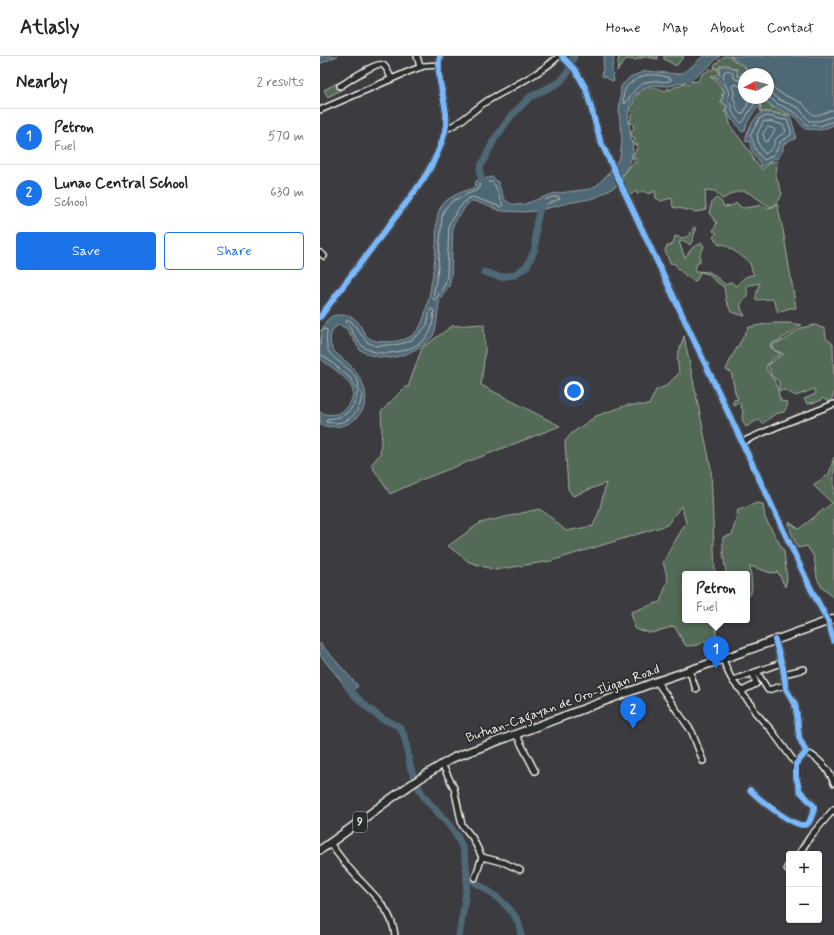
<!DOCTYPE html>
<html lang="en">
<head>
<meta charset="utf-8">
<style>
	body { margin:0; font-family:Mynerve,sans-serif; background:#f2f2f2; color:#222 }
	.controls { position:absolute; right:12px; bottom:12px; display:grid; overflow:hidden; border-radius:4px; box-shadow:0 1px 3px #0004 }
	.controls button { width:36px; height:36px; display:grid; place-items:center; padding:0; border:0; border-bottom:1px solid #e0e0e0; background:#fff; color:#222; font:20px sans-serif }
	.compass { position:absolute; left:418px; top:12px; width:36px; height:36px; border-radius:50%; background:#fff; box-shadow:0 1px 3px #0004; rotate:263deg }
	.you { position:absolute; left:254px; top:335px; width:14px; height:14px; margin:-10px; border:3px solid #fff; border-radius:50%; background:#1a73e8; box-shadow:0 0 0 6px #1a73e833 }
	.badge { display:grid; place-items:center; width:26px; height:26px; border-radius:50%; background:#1a73e8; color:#fff; font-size:13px; font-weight:700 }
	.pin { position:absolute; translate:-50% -33px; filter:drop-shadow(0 1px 2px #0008) }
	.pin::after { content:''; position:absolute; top:21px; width:14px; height:12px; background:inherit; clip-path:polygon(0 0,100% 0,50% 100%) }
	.popup { position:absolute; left:362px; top:515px; width:68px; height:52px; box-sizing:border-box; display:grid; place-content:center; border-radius:4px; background:#fff; filter:drop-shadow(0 1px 3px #0005); font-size:13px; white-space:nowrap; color:#767676 }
	.popup b { font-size:15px; color:#222 }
	.popup::after { content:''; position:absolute; left:50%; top:100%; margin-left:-8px; border:8px solid transparent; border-top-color:#fff }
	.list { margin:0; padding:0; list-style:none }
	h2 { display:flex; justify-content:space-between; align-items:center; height:52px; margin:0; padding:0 16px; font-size:17px }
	h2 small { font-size:13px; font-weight:400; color:#767676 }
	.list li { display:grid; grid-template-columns:26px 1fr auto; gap:12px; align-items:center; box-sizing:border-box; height:56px; padding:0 16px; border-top:1px solid #e0e0e0 }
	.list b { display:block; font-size:15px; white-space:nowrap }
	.list p { margin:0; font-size:13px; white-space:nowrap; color:#767676 }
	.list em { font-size:13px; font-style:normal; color:#767676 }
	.actions { display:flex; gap:8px; padding:12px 16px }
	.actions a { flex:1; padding:9px 0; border:1px solid #1a73e8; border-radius:4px; text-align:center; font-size:14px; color:#1a73e8 }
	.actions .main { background:#1a73e8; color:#fff }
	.map { position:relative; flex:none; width:514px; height:879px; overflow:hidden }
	header { display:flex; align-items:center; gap:24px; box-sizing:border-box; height:56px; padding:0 20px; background:#fff; border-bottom:1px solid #e0e0e0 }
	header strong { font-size:19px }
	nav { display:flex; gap:22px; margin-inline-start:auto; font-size:14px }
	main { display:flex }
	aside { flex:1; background:#fff }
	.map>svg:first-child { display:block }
</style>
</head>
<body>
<header>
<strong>Atlasly</strong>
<nav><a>Home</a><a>Map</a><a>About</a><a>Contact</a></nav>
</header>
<main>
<aside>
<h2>Nearby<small>2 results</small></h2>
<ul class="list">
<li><span class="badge">1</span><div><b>Petron</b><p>Fuel</p></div><em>570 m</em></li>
<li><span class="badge">2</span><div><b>Lunao Central School</b><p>School</p></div><em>630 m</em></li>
</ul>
<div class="actions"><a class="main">Save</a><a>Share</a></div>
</aside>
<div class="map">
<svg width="514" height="879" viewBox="0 0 514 879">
	<rect width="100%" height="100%" fill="#3c3b40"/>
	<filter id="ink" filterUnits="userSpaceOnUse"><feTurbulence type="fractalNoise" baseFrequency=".025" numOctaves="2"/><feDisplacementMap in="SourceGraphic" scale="8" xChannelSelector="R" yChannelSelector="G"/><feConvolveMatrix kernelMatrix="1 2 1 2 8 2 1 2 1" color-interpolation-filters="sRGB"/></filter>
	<g filter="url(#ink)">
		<g fill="#536a56" stroke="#a4ae9f">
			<polygon points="299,0 338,0 338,3 325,1 315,4 306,3 297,15"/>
			<polygon points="344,0 364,0 356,10 344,3"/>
			<path d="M404 0H412L411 2 420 9 424 8 425 12 445 11 448 18H437L426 14V18H424V22L423 16 420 20 417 19V13L410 11 409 9H401L398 13 399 18 390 21 396 24 404 36 401 39 403 41 400 45 407 51 404 56H407L411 71 431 97 434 105 439 109 442 114 450 106 457 105 456 120 462 138 458 146 452 151C442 148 430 134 420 135 414 136 407 141 402 143L395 135 385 134 386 154 377 156 353 151 352 142 341 145 336 142 335 135 329 138 323 135 317 138 316 134 310 140 302 124 303 119C308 115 310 109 315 105L317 108 318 106 315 102H312L314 97 316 95V93H317L318 89 313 88 315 82 311 80V75L314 73 313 68 310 67 309 65 312 63 310 61 312 57 310 55C317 35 324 25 345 35L349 32V34L352 33 354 31 361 30 362 28 365 27 368 29 373 24V26L378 25 383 17 387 16 389 12 392 14 394 12 398 13 394 11 395 8Z"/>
			<polygon points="17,27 21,34 8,41 4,34"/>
			<path d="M436 42H442L453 52 458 51 471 58C459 60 453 54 440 56L441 46Z"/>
			<path d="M396 142 401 145 404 151 411 150 417 147 422 152 432 151 442 149 449 152 453 151 457 148 463 174 476 252H470L458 256 453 243 436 244C435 238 439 233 439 227L426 230C427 233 428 236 427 240 425 244 420 246 421 251 421 254 424 257 425 260L411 256 406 244 404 231 394 224 389 218 380 216 377 224 374 225C367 221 359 215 355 208L350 207 345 195 346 191 353 188 355 180 362 182 369 180 374 171 377 173C373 178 374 184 370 189L365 185 359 186 365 202 372 192 382 187 384 191 380 198V206H377L375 215 390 216 406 229 411 226 416 230C422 224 425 219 434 219 431 214 432 212 430 208 428 203 409 192 404 188L399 189 393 181 397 177 393 175 397 167 389 157 392 146Z"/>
			<path d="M452 267H469L482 269 459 285 451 287 450 290 455 295 461 298 453 303 446 310C448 320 452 319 455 326 458 332 458 339 461 345L466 346 468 349 464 356 455 358 442 368 440 364 436 365 426 371 422 363 423 355 419 346 413 349V344L418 343 415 336 411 316 406 314 411 302 429 271Z"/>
			<polygon points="164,268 165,296 161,329 240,370 101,424 70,438 51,409 60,398 62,374 61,356 85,331 88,331 102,292 132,270"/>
			<polygon points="495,269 505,273 506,282 513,288 514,338 510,346 502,342 500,345 487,348 484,343 496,338 494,333 476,340 465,334 459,335 459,325 452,321 448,309 464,298 454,294 451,289 465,284 481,272"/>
			<polygon points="364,280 391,412 395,518 365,518 365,564 396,564 396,579 378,589 366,590 354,570 332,577 315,573 311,556 340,546 348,524 343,506 366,466 361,450 347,469 231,505 175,514 149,506 128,490 160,467 219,453 227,458 246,475 273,470 279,456 286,427 253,440 248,433 245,385 252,377 276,360 307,349 329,349 336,334 346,330 359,317 357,301"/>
			<polygon points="514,401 514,542 502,532 497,522 494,501 487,490 478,492 471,476 469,466 479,473 512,447 493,429 509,418"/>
			<polygon points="437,447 443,448 445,462 464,495 467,523 465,531 458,516 451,517 430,510 432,529 431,538 427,541 427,518 406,517 403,496 403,481 412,479 418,454"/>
		</g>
		<g fill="#506774" stroke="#929ea2">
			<polygon points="0,0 17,0 0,8"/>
			<path d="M284 0H294L292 13 294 25C289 25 287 20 282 20Z"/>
			<path d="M383 0H400L383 15 369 25 349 30 333 29 327 30 314 40 310 49 308 60 313 95 310 107 295 131 286 136 275 142 248 147 216 155 205 156 181 155 154 145 150 146 146 150 133 169 131 220 129 230 122 239 119 247 116 271 113 280 104 289 86 298 72 302 60 301 50 299 40 294 26 272 19 269 14 272C10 278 9 286 12 292 16 299 25 304 30 309 45 325 54 347 35 363 25 372 12 372 0 369V356C12 361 23 359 30 347 32 343 34 337 32 332 26 320 12 312 2 304L0 301C0 284 0 258 20 259 24 259 29 259 32 261 41 266 42 277 49 282 56 288 80 286 88 282 92 280 97 275 99 272 108 260 115 206 116 189 117 177 114 158 123 148 132 138 144 136 155 131L156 125 172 121 178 126 184 143 191 148 202 149 232 138 270 133 276 130 290 116 300 101 302 85 299 57 301 30 310 21 325 15 359 18 369 13Z"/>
			<polygon points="412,0 514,0 514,69 501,74 485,73 474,60 453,51 444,42 448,42 448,18 426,18 426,11 412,1"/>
			<path d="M401 10H409L410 11 417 14V19L420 21 423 18 424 42H434L440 46 439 51C433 55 426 68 425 75L422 76C419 73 418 69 415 67L414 65 411 63 408 56H405L408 50 401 45 404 41 402 39 405 37V35L398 23 392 21H400L399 14Z"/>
			<path d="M443 56C453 56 460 60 470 60L475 75 474 77 476 78 475 83 463 88V94L458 103 455 102 442 111C438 100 430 98 430 85L426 86C424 78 435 59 443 56Z"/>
			<polygon points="0,587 38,630 30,636 0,599"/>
		</g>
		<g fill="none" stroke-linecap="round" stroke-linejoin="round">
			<g stroke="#b2baba" stroke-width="1">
				<path d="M326 19H339L350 22 351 24C347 27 341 25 335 25 321 24 312 36 306 47H304C300 31 313 24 326 19Z"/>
				<path d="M424 23 418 24 414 22 412 16 407 14 404 16 403 24 409 36 407 44 411 49C412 56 415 62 421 67L423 66C427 61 429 54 434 49L433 42"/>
				<path d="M448 28 462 38 482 47 493 59C501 60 507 54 514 54"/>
				<path d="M424 29 420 30 414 28 412 30 414 36 413 42C417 47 415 54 420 58H423L428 48V42"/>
				<polyline points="448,34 458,43 479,52 489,65 499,65 514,60"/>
				<polyline points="448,40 456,47 476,57 487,69 500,70 514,65"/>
				<path d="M448 60C455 61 460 64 467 64L471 74V79L460 86C457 95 454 100 444 104 441 101 434 93 434 89 433 85 433 84 430 80L440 62Z"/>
				<path d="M444 65 453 66 463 69 466 75C464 79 461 78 458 81 451 87 458 90 445 98L439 89 437 79Z"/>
				<polygon points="448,71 454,73 455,75 447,86 445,85 443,78"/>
				<polygon points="172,126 175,129 183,150 181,151 153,141 147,143 137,155 129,168 127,220 125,228 116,243 114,244 113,242 118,212 122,161 125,152 134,144 157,134 160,128"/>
				<polygon points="233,141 239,141 240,143 227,148 222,148 223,145"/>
				<path d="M112 253 114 255C113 262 113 270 110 276 101 295 60 304 44 291 36 286 32 273 26 266L27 264 31 265 47 286 56 290 80 288 90 285 101 276 107 269 110 254Z"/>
				<path d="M0 275 6 273 7 274C7 281 5 289 9 296 17 308 39 315 39 332H36L30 322 4 300 0 299"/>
				<path d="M39 334 42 337C41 357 27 371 6 366L7 363C20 362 29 359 35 346 37 342 36 337 39 334Z"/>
			</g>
			<g stroke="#506774" stroke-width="7">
				<polyline points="166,131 160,119 160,112 174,84 191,60 210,41 240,26 248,16 254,0"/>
				<polyline points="164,216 180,221 194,219 207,210 215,193 216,169 221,148 223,147"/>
				<path d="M26 629C36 642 51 655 64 664 69 666 74 667 78 670 88 678 87 705 92 716 96 724 99 734 104 741 113 752 124 762 132 773 156 803 145 845 139 879"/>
				<path d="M147 822C164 831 187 846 197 864 200 868 200 874 201 879"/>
			</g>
			<g stroke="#f4f1e8" stroke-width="8">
				<g id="minor">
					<polyline points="97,0 100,11"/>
					<polyline points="242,0 256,15 266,33 280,84 491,533 508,565 514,585"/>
					<path d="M20 30C27 26 57 5 63 9 67 11 69 19 72 23"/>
					<polyline points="0,54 90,15 104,10 118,9"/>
					<path d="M126 73C142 67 153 54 167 45 191 31 219 19 239 0"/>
					<polyline points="0,197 4,200"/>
					<path d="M0 261C22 231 45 201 68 171 90 141 116 113 125 75 131 51 114 25 120 0"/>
					<polyline points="422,386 456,371 514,348"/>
					<path d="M403 603C407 614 412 628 422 635L436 628 433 617"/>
					<polyline points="369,614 376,633"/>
					<polyline points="437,616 448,634 466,629"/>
					<polyline points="464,618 484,613"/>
					<polyline points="413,624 461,607"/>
					<polyline points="337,626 372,676 383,705"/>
					<polyline points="422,635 424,640 432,649 435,656 452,675 476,708"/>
					<polyline points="196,678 215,715"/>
					<path d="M486 696C499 703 509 712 514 727"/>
					<polyline points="122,708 134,732 142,769 152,781 162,801 185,807 200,814"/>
					<path d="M430 734C439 743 473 771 485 769 489 768 490 765 491 762 492 758 495 754 494 750L480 735 476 721V708L486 696 479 681 477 660 475 648 466 633 463 612 455 584"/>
					<path d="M10 787C18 799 27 810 37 821 53 838 72 854 75 879"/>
					<polyline points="479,798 490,781 514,753"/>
					<polyline points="469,809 467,812 469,815"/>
					<polyline points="155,822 162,801"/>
				</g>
			</g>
			<g stroke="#f4f1e8" stroke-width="10">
				<path id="highway" d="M0 794C45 763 87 728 135 701L338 625 403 603 514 563"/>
			</g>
			<use href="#minor" stroke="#2a2d2e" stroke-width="5"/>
			<use href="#highway" stroke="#2a2d2e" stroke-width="7"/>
			<g stroke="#2a2d2e" stroke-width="8">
				<g id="cycleway">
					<polyline points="242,0 256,15 266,33 280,84 491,533 508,565 514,585"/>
					<path d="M0 261C22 231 45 201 68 171 90 141 116 113 125 75 131 51 114 25 120 0"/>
					<path d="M430 734C439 743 473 771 485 769 489 768 490 765 491 762 492 758 495 754 494 750L480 735 476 721V708L486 696 479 681 477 660 475 648 466 633 463 612 455 584"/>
				</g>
			</g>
			<use href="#cycleway" stroke="#7ab7fb" stroke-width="6"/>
		</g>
	</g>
	<g text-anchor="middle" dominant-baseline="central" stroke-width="3.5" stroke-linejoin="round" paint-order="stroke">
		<rect fill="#2a2d2e" stroke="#b7b6b0" stroke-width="1" x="33" y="756" width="14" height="20" rx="3"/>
		<g font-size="12" font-weight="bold" fill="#f4f1e8">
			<text x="40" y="766">9</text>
		</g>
		<g font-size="13" fill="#f4f1e8" stroke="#2a2d2e">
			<text transform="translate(243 648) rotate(-20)">Butuan-Cagayan de Oro-Iligan Road</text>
		</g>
	</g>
</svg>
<div class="controls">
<button>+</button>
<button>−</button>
</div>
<svg class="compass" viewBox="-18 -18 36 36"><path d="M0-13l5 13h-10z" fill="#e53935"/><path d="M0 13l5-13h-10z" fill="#767676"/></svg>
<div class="you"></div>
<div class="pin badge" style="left:396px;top:613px">1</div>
<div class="popup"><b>Petron</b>Fuel</div>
<div class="pin badge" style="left:313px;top:673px">2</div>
</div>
</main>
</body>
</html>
